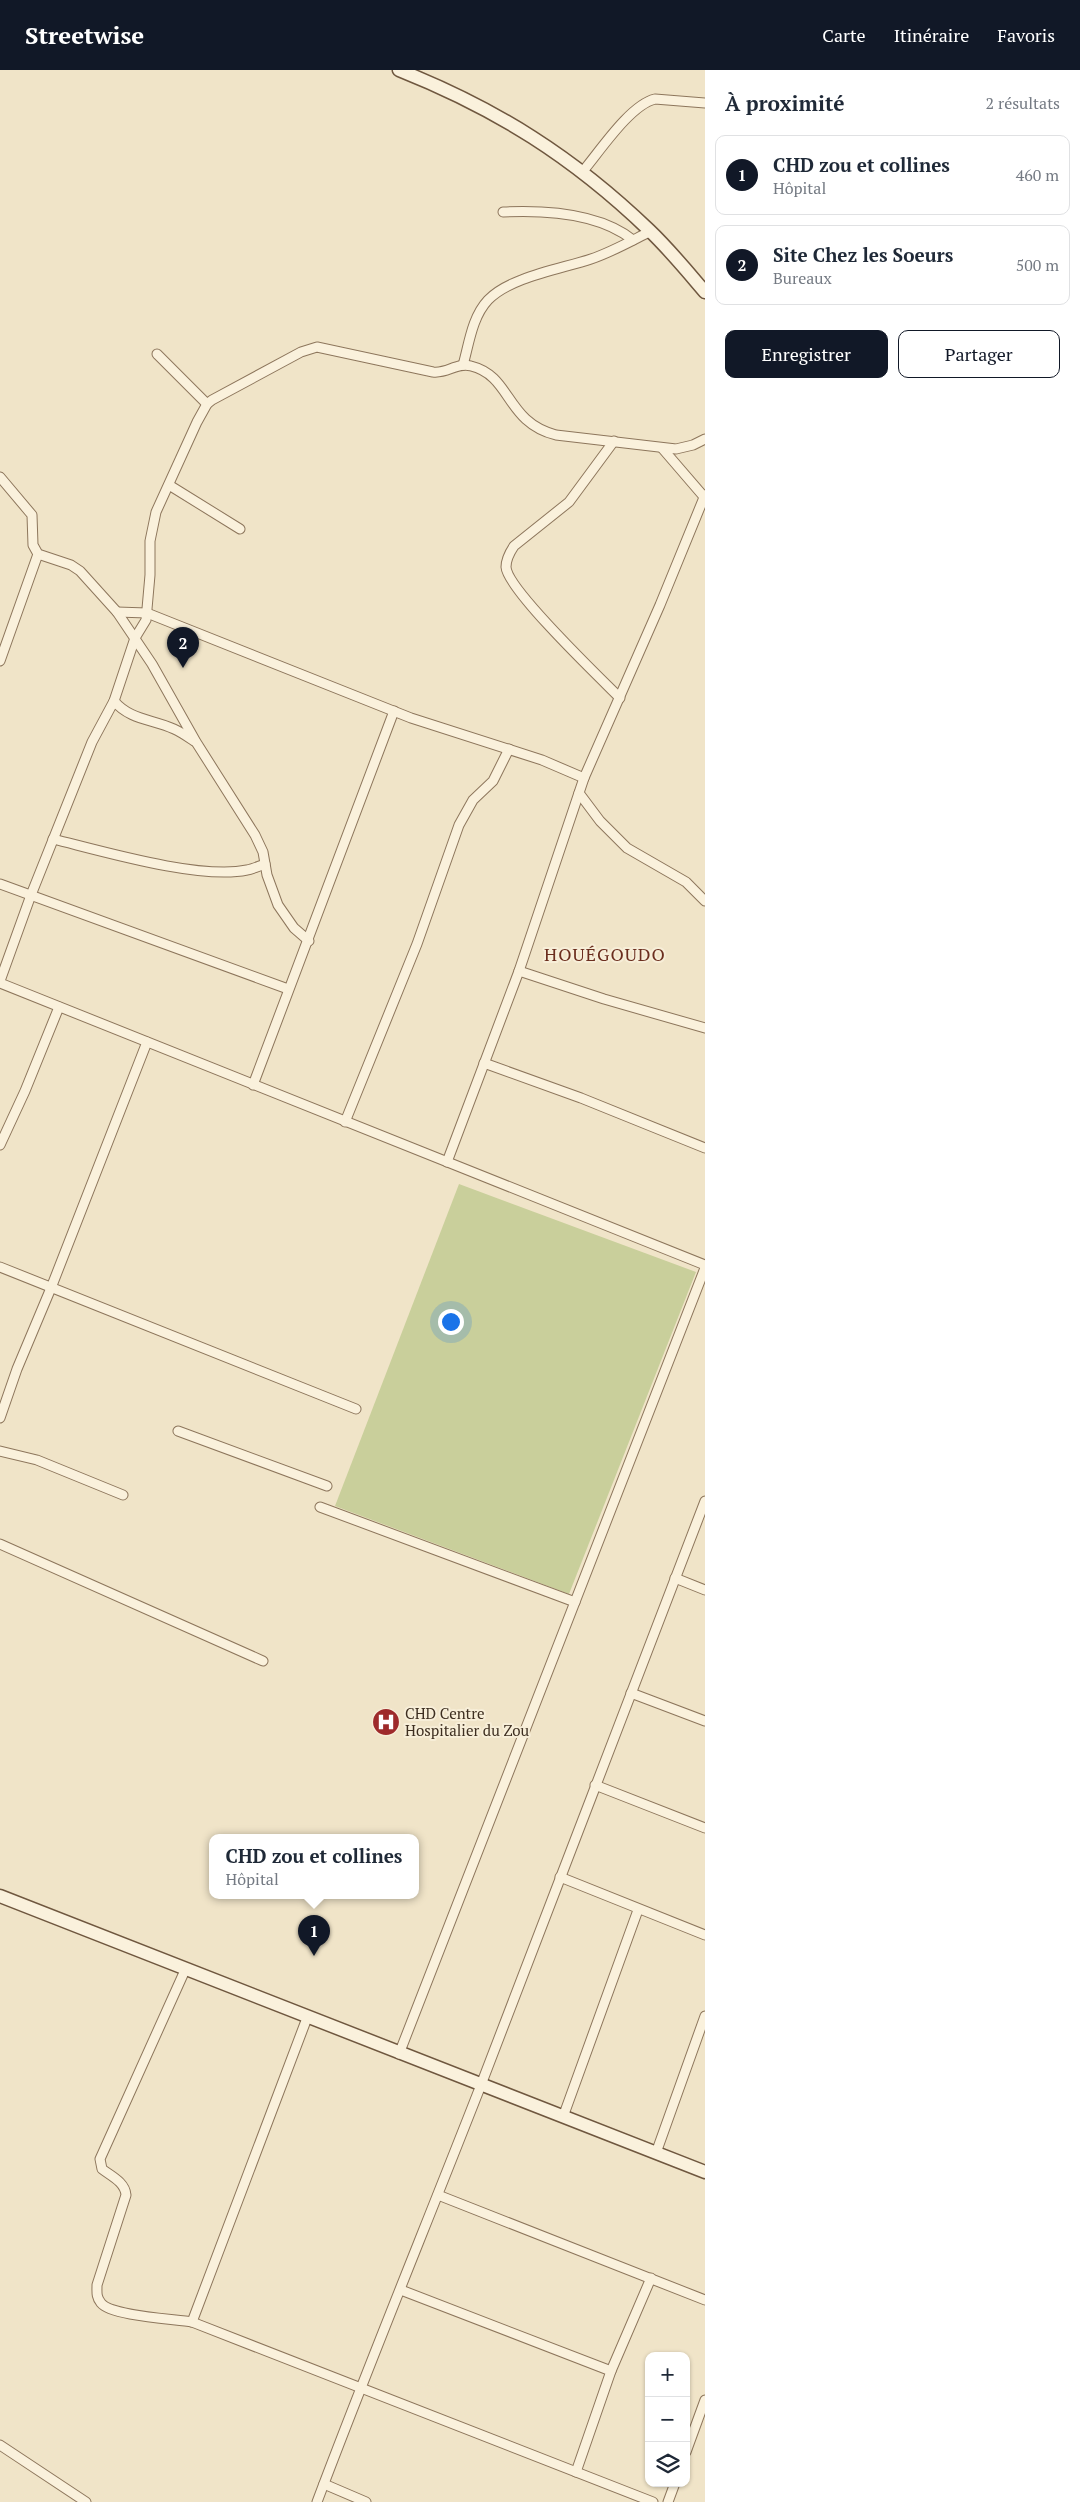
<!DOCTYPE html>
<html lang="fr">
<head>
<meta charset="utf-8">
<style>
	body { margin:0; font-family:"PT Serif",serif; background:#f2f2f3; color:#1f2937 }
	.controls { position:absolute; right:15px; bottom:15px; display:grid; overflow:hidden; border-radius:10px; box-shadow:0 1px 4px #0004 }
	.controls button { width:45px; height:45px; display:grid; place-items:center; padding:0; border:0; border-bottom:1px solid #e0e1e3; background:#fff; color:#1f2937; font:25px sans-serif }
	.you { position:absolute; left:450px; top:1251px; width:18px; height:18px; margin:-12px; border:4px solid #fff; border-radius:50%; background:#1a73e8; box-shadow:0 0 0 8px #1a73e833 }
	.badge { display:grid; place-items:center; width:32px; height:32px; border-radius:50%; background:#111827; color:#fff; font-size:16px; font-weight:700 }
	.pin { position:absolute; translate:-50% -41px; filter:drop-shadow(0 1px 2px #0008) }
	.pin::after { content:''; position:absolute; top:26px; width:18px; height:15px; background:inherit; clip-path:polygon(0 0,100% 0,50% 100%) }
	.popup { position:absolute; left:209px; top:1764px; width:210px; height:65px; box-sizing:border-box; display:grid; place-content:center; border-radius:10px; background:#fff; filter:drop-shadow(0 1px 4px #0005); font-size:16px; white-space:nowrap; color:#747a83 }
	.popup b { font-size:19px; color:#1f2937 }
	.popup::after { content:''; position:absolute; left:50%; top:100%; margin-left:-10px; border:10px solid transparent; border-top-color:#fff }
	.list { margin:0; padding:0; list-style:none }
	h2 { display:flex; justify-content:space-between; align-items:center; height:65px; margin:0; padding:0 20px; font-size:21px }
	h2 small { font-size:16px; font-weight:400; color:#747a83 }
	.list li { display:grid; grid-template-columns:32px 1fr auto; gap:15px; align-items:center; box-sizing:border-box; height:80px; margin:0 10px 10px; padding:0 10px; border:1px solid #e0e1e3; border-radius:10px }
	.list b { display:block; font-size:19px; white-space:nowrap }
	.list p { margin:0; font-size:16px; white-space:nowrap; color:#747a83 }
	.list em { font-size:16px; font-style:normal; color:#747a83 }
	.actions { display:flex; gap:10px; padding:15px 20px }
	.actions a { flex:1; padding:11px 0; border:1px solid #111827; border-radius:10px; text-align:center; font-size:18px; color:#111827 }
	.actions .main { background:#111827; color:#fff }
	.icon { flex:none; width:28px; height:28px; fill:none; stroke:currentColor; stroke-width:2; stroke-linecap:round; stroke-linejoin:round }
	.map { position:relative; flex:none; width:705px; height:2432px; overflow:hidden }
	header { display:flex; align-items:center; gap:30px; box-sizing:border-box; height:70px; padding:0 25px; background:#111827; color:#fff }
	header strong { font-size:24px }
	nav { display:flex; gap:28px; margin-inline-start:auto; font-size:18px }
	main { display:flex }
	aside { flex:1; background:#fff }
	.map>svg:first-child { display:block }
</style>
</head>
<body>
<header>
<strong>Streetwise</strong>
<nav><a>Carte</a><a>Itinéraire</a><a>Favoris</a></nav>
</header>
<main>
<div class="map">
<svg width="705" height="2432" viewBox="0 0 705 2432">
	<rect width="100%" height="100%" fill="#f0e4c8"/>
	<polygon fill="#c9cf9b" points="459,1114 696,1202 569,1524 335,1436"/>
	<g fill="none" stroke-linecap="round" stroke-linejoin="round">
		<g stroke="#8d765c" stroke-width="11">
			<g id="street">
				<path d="M583 101C600 81 630 35 655 29L705 33"/>
				<path d="M503 142C545 140 599 143 633 170"/>
				<polyline points="157,284 207,334"/>
				<path d="M463 295C469 274 472 247 488 230 510 207 561 199 591 189 612 182 631 171 651 161"/>
				<path d="M614 371 569 432 514 476C510 482 506 489 506 497 507 519 600 608 620 628"/>
				<polyline points="662,378 705,428"/>
				<polyline points="0,407 32,445 33,475 38,484 71,495 80,501 117,542 152,594 196,672 255,765 263,782 267,805 278,835 294,858 309,871"/>
				<polyline points="169,415 240,459"/>
				<polyline points="117,542 147,543 411,648 542,690 584,708"/>
				<polyline points="0,591 38,484"/>
				<path d="M114 631C130 650 152 649 174 659 181 662 188 667 194 671"/>
				<polyline points="579,723 600,751 627,778 686,812 705,831"/>
				<path d="M53 769C102 781 200 810 247 800 253 799 259 796 265 794"/>
				<polyline points="0,814 288,919"/>
				<polyline points="519,901 604,929 705,958"/>
				<path d="M0 911 31 825 92 672 114 631 135 568 146 550 150 505V471L156 442 197 352 207 334 212 330 301 282 317 277 433 302C447 304 457 292 471 296 512 306 505 352 556 365L676 379 693 375 705 369"/>
				<polyline points="0,913 705,1195"/>
				<polyline points="484,993 581,1028 705,1078"/>
				<polyline points="253,1015 394,641"/>
				<polyline points="345,1052 417,874 459,755 473,730 493,711 509,679"/>
				<polyline points="0,1075 25,1021 59,937"/>
				<polyline points="447,1092 519,901 584,708 660,535 705,425"/>
				<polyline points="0,1197 356,1339"/>
				<polyline points="0,1348 17,1299 51,1218 147,972"/>
				<polyline points="178,1361 327,1416"/>
				<polyline points="0,1381 37,1390 123,1425"/>
				<polyline points="320,1437 575,1532"/>
				<polyline points="0,1474 263,1591"/>
				<polyline points="675,1508 705,1520"/>
				<polyline points="631,1623 705,1651"/>
				<polyline points="595,1715 705,1758"/>
				<polyline points="560,1807 705,1865"/>
				<path d="M186 1898 100 2089 102 2099C111 2106 125 2112 126 2125L97 2215C97 2222 96 2227 101 2233 111 2246 174 2249 192 2252L653 2432"/>
				<polyline points="399,1984 705,1198"/>
				<polyline points="563,2047 638,1840"/>
				<polyline points="656,2083 705,1946"/>
				<polyline points="438,2125 705,2230"/>
				<polyline points="401,2220 611,2301"/>
				<polyline points="192,2252 307,1948"/>
				<polyline points="0,2375 86,2432"/>
				<polyline points="686,2382 705,2330"/>
				<polyline points="576,2402 611,2301 651,2208"/>
				<polyline points="324,2414 366,2432"/>
				<path d="M317 2432C369 2294 425 2158 479 2020 555 1824 629 1627 705 1431"/>
				<polyline points="668,2432 675,2413"/>
			</g>
		</g>
		<g stroke="#6f573f" stroke-width="15">
			<g id="secondary">
				<path d="M399 0C497 39 573 87 649 160 669 179 687 201 705 222"/>
				<polyline points="0,1826 705,2102"/>
			</g>
		</g>
		<use href="#street" stroke="#faf1dc" stroke-width="9"/>
		<use href="#secondary" stroke="#faf1dc" stroke-width="12"/>
	</g>
	<defs>
		<g id="hospital-disc" transform="scale(1.4375)"><circle r="9.5" fill="#9e2a2b" stroke="#f7eed8"/><path d="M-5-5h3v3.5h4V-5h3V5h-3V1.5h-4V5h-3Z" fill="#fff"/></g>
	</defs>
	<g fill-rule="evenodd">
		<use href="#hospital-disc" x="386" y="1652"/>
	</g>
	<g text-anchor="middle" dominant-baseline="central" stroke-width="4" stroke-linejoin="round" paint-order="stroke">
		<g font-size="15" fill="#3d2e20" stroke="#f7eed8" text-anchor="start">
			<text x="405" y="1643">CHD Centre<tspan x="405" dy="17">Hospitalier du Zou</tspan></text>
		</g>
		<g font-size="18" letter-spacing="1" fill="#6b2e1e" stroke="#f7eed8">
			<text x="605" y="884">HOUÉGOUDO</text>
		</g>
	</g>
</svg>
<div class="controls">
<button>+</button>
<button>−</button>
<button><svg class="icon" aria-label="layers" viewBox="0 0 24 24"><path d="M12 4l9 5-9 5-9-5zM3 14l9 5 9-5"/></svg></button>
</div>
<div class="you"></div>
<div class="pin badge" style="left:314px;top:1886px">1</div>
<div class="popup"><b>CHD zou et collines</b>Hôpital</div>
<div class="pin badge" style="left:183px;top:598px">2</div>
</div>
<aside>
<h2>À proximité<small>2 résultats</small></h2>
<ul class="list">
<li><span class="badge">1</span><div><b>CHD zou et collines</b><p>Hôpital</p></div><em>460 m</em></li>
<li><span class="badge">2</span><div><b>Site Chez les Soeurs</b><p>Bureaux</p></div><em>500 m</em></li>
</ul>
<div class="actions"><a class="main">Enregistrer</a><a>Partager</a></div>
</aside>
</main>
</body>
</html>
